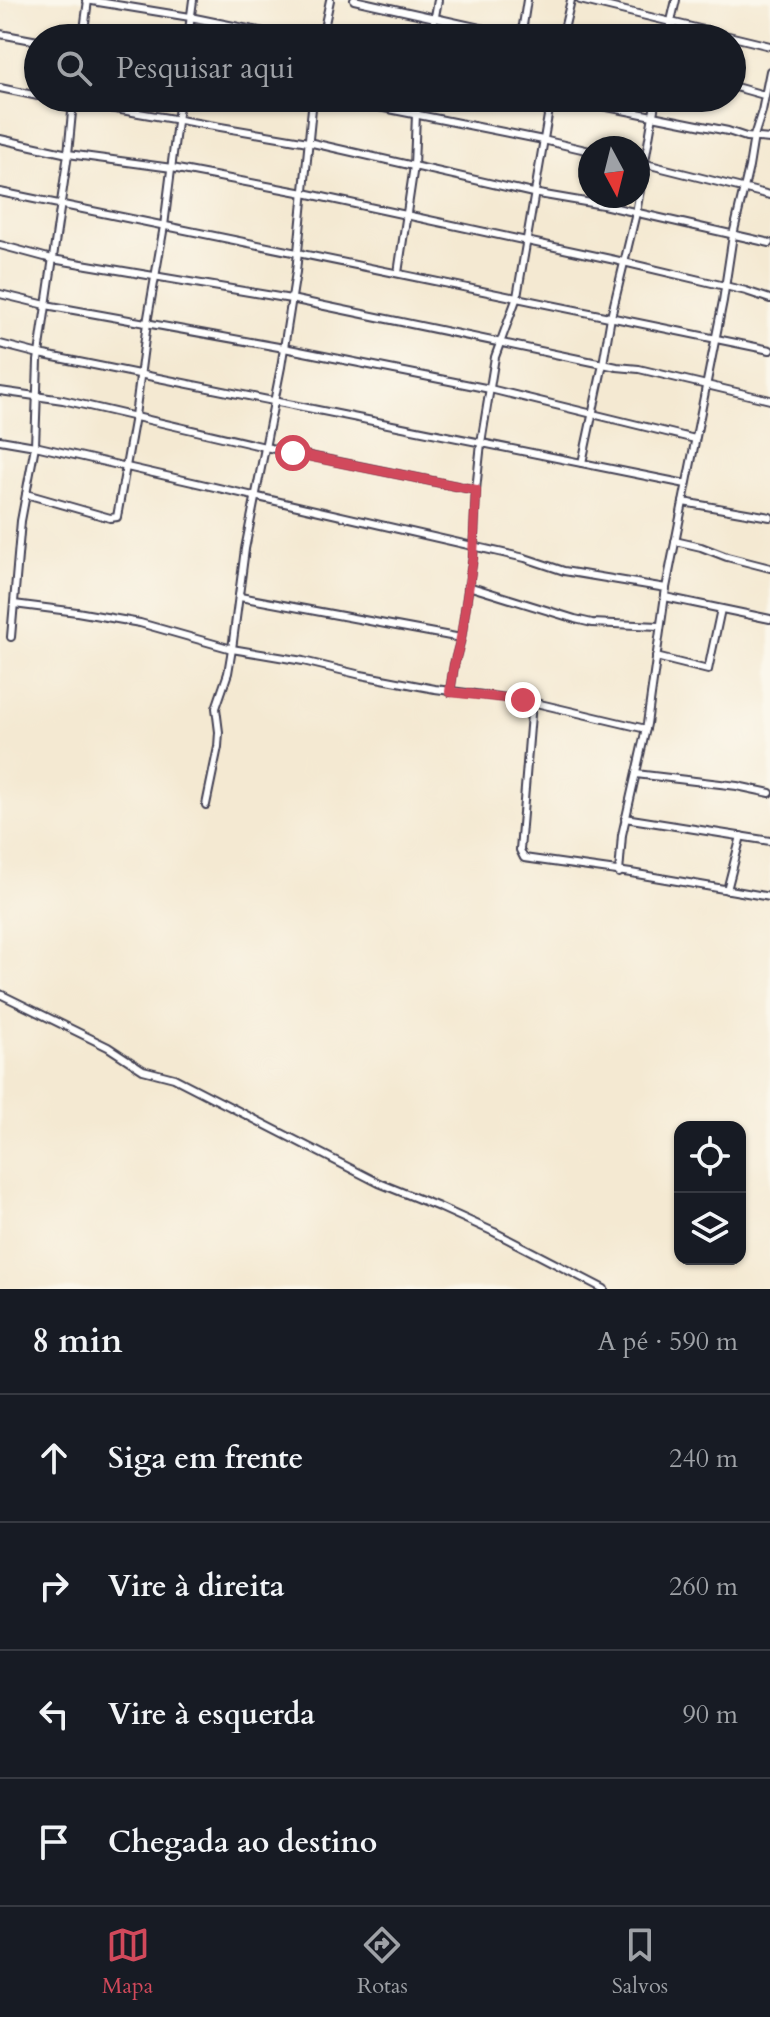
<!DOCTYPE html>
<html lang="pt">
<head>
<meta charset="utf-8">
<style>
	body { margin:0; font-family:Cardo,serif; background:#20242c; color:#f1f3f6 }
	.controls { position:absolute; right:24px; bottom:24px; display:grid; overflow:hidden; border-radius:16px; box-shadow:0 2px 6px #0004 }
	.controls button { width:72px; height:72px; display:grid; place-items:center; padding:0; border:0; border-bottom:2px solid #363941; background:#171b24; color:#f1f3f6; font:40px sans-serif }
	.compass { position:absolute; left:578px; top:136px; width:72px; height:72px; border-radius:50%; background:#171b24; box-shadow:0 2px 6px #0004; rotate:173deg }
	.stop { position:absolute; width:24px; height:24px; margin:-18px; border:6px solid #d1495b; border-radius:50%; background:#fff }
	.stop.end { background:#d1495b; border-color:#fff; box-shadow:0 2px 8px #0008 }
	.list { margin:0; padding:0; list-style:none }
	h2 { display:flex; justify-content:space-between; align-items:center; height:104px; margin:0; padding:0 32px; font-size:34px }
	h2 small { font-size:26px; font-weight:400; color:#9ea1a6 }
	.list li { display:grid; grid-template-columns:52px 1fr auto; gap:24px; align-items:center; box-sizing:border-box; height:128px; padding:0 32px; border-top:2px solid #363941 }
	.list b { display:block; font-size:30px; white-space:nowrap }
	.list em { font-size:26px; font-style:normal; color:#9ea1a6 }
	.icon { flex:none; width:44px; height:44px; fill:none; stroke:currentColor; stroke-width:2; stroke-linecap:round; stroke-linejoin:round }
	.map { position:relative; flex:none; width:770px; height:1289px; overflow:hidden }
	.search { position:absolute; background:#171b24; box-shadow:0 2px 6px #0004; left:24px; right:24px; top:24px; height:88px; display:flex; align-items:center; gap:20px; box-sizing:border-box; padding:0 28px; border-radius:44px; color:#9ea1a6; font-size:30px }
	.sheet { height:616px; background:#171b24 }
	nav { display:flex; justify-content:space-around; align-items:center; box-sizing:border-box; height:112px; border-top:2px solid #363941; background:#171b24; font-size:22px; color:#9ea1a6 }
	nav a { display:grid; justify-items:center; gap:4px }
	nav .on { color:#d1495b }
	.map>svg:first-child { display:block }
</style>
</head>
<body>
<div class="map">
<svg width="770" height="1289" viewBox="0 0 770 1289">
	<rect width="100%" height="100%" fill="#fbf7ec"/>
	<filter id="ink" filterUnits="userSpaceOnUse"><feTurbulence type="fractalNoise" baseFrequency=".0125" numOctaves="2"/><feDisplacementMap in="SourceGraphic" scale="16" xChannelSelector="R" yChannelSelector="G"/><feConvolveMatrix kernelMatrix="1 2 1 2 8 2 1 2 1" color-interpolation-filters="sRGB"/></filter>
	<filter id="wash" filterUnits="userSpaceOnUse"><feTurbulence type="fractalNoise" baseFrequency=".006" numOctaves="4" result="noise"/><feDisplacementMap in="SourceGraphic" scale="32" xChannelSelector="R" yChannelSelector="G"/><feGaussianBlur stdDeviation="1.8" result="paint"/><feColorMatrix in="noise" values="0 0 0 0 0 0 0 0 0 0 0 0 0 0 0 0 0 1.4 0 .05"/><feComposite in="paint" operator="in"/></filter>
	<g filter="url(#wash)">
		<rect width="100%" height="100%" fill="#f4e9d2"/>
	</g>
	<g filter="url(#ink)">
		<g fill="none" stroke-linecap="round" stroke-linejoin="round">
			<g stroke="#424052" stroke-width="10">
				<g id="minor">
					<polyline points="86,0 190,17 293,38"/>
					<polyline points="354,0 525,38"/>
					<polyline points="580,0 770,46"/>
					<polyline points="0,34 38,41"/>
					<polyline points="83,38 88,0"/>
					<polyline points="188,38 193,0"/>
					<polyline points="322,38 330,0"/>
					<polyline points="431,38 438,0"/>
					<polyline points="521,38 527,0"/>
					<polyline points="562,38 571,0"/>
					<polyline points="667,38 676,0"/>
					<polyline points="732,86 764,95"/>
					<polyline points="0,88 38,96"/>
					<polyline points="51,98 308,142 533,193 603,205 770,243"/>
					<polyline points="334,98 543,140 590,151"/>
					<polyline points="562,98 728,131 746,137 770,139"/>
					<polyline points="0,139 68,154 172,168 304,193 615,260 746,291 770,299"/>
					<polyline points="638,162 770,195"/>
					<polyline points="0,192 770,350"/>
					<polyline points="0,245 52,259 291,299 617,367 639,369 770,400"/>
					<polyline points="398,273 414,166 416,114 419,98"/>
					<polyline points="0,294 46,305 284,348 490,389 695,439"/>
					<polyline points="0,344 39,354 686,484"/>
					<polyline points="0,391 63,400 265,447 476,490"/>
					<polyline points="0,440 35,446 525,558 564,571 666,588 647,724 622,835 619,873"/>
					<polyline points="582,463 603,364 611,317 636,213 656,98"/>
					<polyline points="26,494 110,518 117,517 135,416 147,323 164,226 180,98"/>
					<polyline points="683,502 770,517"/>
					<polyline points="675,541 701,547 727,557 770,568"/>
					<polyline points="468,586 575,619 592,623 659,626"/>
					<polyline points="666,588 723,301 733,235 749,167 754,136 762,111 770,71"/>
					<polyline points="240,597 461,638"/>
					<polyline points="665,597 770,619"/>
					<polyline points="14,604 77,612 140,623 232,649 303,661 361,675 435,689 523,700 646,729"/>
					<polyline points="11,637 21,521 35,446 38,361 68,154 73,102"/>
					<polyline points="656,657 708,670 721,609"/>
					<polyline points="450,692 454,665 461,638 473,557 476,490 481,443 495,357 517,297 551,98"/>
					<polyline points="532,702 520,850 524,858 631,873 770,897"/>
					<polyline points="636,774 737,786 770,793"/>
					<polyline points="206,805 218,747 219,732 216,708 228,673 232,649 245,549 281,367 296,272 313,98"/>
					<polyline points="625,818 770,841"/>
					<polyline points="727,890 741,836"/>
					<polyline points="0,994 108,1047 143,1070 174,1078 379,1183 439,1207 494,1232 604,1289"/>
				</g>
			</g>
			<use href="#minor" stroke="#fff" stroke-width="6"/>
		</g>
	</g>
	<g fill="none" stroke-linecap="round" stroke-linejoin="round" filter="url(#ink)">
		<polyline stroke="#d1495b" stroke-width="10" points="293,453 476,490 473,557 461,638 454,665 450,692 523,700"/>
	</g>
</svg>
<div class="controls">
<button><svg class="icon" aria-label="locate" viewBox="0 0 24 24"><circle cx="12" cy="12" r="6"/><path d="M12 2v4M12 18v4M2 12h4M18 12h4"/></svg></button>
<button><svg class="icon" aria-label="layers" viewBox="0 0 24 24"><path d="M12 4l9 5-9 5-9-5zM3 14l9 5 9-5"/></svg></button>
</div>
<svg class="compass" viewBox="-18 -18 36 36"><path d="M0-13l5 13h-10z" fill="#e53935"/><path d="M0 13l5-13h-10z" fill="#9ea1a6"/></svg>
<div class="stop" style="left:293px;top:453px"></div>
<div class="stop end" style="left:523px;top:700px"></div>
<div class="search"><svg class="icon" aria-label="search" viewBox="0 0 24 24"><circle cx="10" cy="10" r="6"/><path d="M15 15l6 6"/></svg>Pesquisar aqui</div>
</div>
<section class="sheet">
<h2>8 min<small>A pé · 590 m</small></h2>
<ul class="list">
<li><svg class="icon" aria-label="ahead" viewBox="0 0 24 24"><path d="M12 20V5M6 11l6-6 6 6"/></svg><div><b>Siga em frente</b></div><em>240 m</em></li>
<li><svg class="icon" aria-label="right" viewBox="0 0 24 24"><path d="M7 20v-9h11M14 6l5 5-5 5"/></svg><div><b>Vire à direita</b></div><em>260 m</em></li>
<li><svg class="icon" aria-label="left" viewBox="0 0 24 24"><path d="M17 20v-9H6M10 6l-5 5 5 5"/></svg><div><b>Vire à esquerda</b></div><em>90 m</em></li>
<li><svg class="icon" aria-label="arrive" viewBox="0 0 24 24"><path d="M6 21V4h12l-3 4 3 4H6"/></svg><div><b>Chegada ao destino</b></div></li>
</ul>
</section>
<nav>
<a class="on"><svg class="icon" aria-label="map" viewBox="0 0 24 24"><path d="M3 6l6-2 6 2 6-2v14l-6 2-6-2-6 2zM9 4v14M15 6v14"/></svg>Mapa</a>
<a><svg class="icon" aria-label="directions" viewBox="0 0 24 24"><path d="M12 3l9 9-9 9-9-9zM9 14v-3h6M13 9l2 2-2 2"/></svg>Rotas</a>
<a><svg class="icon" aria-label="saved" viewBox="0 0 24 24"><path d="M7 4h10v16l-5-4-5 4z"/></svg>Salvos</a>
</nav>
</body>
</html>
